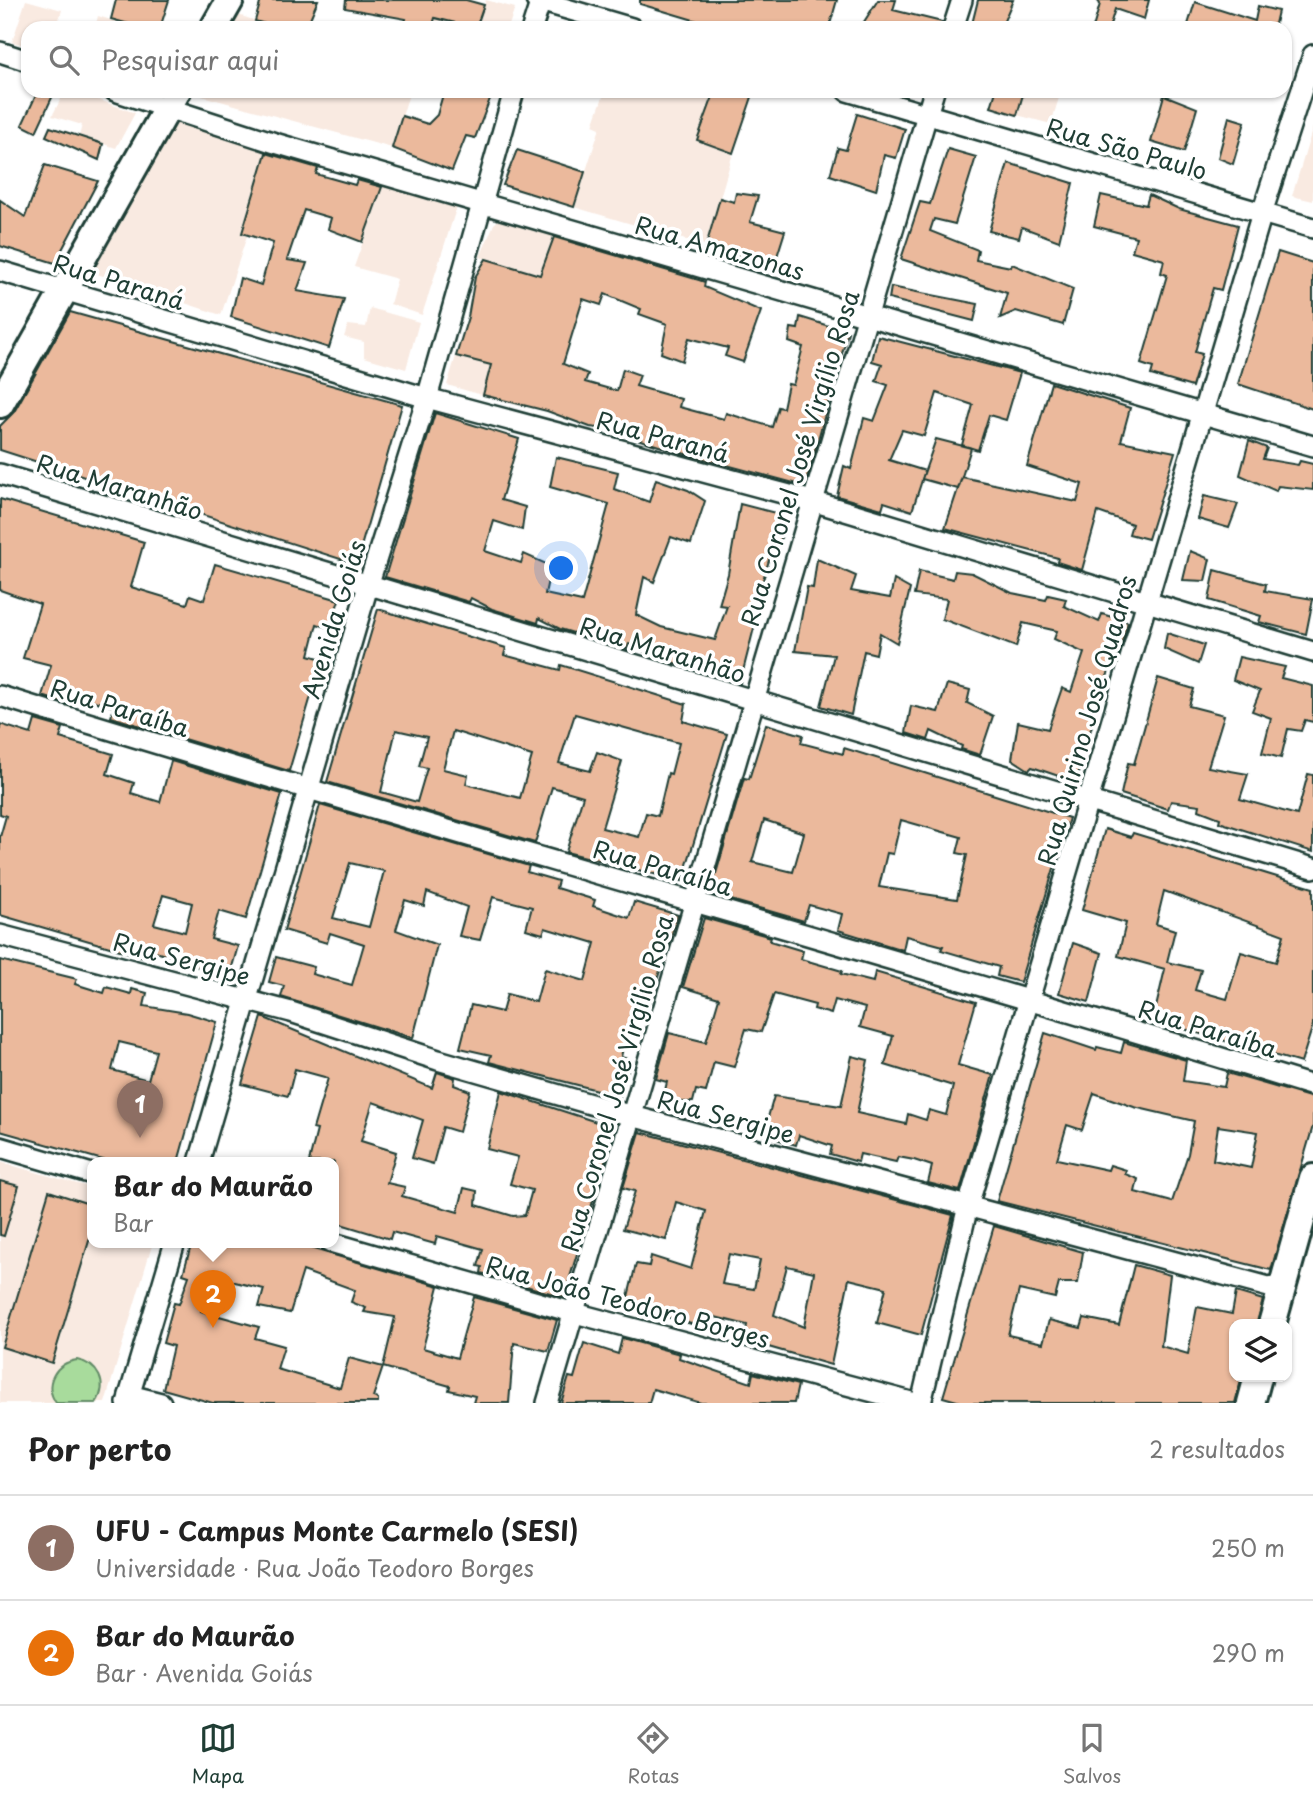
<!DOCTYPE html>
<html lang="pt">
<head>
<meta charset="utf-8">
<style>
	body { margin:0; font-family:"Playpen Sans",sans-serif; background:#f2f2f2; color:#222 }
	.controls { position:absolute; right:21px; bottom:21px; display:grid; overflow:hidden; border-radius:14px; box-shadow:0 2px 5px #0004 }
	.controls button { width:63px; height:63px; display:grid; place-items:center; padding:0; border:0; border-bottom:2px solid #e0e0e0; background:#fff; color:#222; font:35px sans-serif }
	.you { position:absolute; left:562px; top:569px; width:24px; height:24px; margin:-18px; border:5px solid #fff; border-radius:50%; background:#1a73e8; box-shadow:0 0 0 10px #1a73e833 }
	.badge { display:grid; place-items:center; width:46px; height:46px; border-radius:50%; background:#1f3d34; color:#fff; font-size:23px; font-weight:700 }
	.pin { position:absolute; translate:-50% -58px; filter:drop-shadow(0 2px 4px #0008) }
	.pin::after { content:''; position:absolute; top:37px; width:24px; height:21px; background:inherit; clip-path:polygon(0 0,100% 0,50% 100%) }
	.popup { position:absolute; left:87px; top:1157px; width:252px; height:91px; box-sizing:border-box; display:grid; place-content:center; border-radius:14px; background:#fff; filter:drop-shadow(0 2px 5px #0005); font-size:23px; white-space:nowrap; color:#767676 }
	.popup b { font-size:26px; color:#222 }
	.popup::after { content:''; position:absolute; left:50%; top:100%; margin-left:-14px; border:14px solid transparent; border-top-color:#fff }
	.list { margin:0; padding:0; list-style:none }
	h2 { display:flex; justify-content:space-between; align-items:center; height:91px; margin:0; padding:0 28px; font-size:30px }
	h2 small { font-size:23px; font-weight:400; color:#767676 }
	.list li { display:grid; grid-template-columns:46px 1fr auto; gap:21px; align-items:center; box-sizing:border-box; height:105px; padding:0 28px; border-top:2px solid #e0e0e0 }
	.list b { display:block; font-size:26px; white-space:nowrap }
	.list p { margin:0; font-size:23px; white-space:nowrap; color:#767676 }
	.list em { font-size:23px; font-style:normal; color:#767676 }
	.icon { flex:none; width:38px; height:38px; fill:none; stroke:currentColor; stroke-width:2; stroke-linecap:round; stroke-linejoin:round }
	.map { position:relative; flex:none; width:1313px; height:1403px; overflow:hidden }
	.search { position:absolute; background:#fff; box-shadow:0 2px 5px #0004; left:21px; right:21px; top:21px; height:77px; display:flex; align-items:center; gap:18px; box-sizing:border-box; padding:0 24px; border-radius:21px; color:#767676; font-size:26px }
	.sheet { height:301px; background:#fff }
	nav { display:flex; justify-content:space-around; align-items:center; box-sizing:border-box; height:98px; border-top:2px solid #e0e0e0; background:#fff; font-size:19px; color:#767676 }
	nav a { display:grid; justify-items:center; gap:4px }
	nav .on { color:#1f3d34 }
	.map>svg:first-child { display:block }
</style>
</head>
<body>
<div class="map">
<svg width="1313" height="1403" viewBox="0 0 1313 1403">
	<rect width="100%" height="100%" fill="#fff"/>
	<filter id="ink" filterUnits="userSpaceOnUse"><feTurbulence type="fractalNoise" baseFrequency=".0143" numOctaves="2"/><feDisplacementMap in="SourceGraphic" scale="14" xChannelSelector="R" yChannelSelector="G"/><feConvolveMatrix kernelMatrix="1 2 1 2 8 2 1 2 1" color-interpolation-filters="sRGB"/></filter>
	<g filter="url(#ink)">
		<g fill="#f9eae1">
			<polygon points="26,0 62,10 56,28 28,28 28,46 12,42"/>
			<polygon points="486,0 515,8 508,28 476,28"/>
			<polygon points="238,15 279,28 230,28"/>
			<polygon points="98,16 137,28 95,28"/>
			<polygon points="435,18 468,28 432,28"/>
			<polygon points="65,91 75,91 135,113 116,148 79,136 82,125 52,116"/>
			<polygon points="204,91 410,91 392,148 202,96"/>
			<polygon points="605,91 715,91 733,153 706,246 574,207 600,128 593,125"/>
			<polygon points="1024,91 1061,91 1051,124 1017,115"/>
			<polygon points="172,122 266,151 241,234 247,236 221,315 88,271"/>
			<polygon points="1313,127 1313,201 1292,196"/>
			<polygon points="383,185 457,206 422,315 390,304 397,279 354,267"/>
			<polygon points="501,218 554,236 540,275 480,257 494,224"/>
			<polygon points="370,308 419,322 406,369 364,357 364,342 344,337 348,325 366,327"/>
			<polygon points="456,356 528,376 520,406 447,385"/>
			<polygon points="0,1162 92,1188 92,1242 153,1242 105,1403 0,1403"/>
		</g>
		<path fill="#a8db9c" stroke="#648c68" stroke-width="2" d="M77 1360C98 1364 109 1384 96 1403H56C43 1384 55 1363 77 1360Z"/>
		<g fill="#ebb99c" stroke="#1f3d34" stroke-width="2" fill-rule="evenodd">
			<polygon points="116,0 169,0 160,28 143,28 111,19"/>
			<polygon points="261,0 318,0 306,28 279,28 255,21"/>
			<polygon points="346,0 466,0 484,5 476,28 435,18 432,28 403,28 406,19 345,8"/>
			<polygon points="640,0 837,0 829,28 709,28 697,21 640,4"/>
			<polygon points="878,0 896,0 893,10 942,22 941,28 860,28"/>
			<polygon points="978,0 1013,0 1001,28 971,28"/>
			<polygon points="1097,0 1149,0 1144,19 1115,9 1109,28 1093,28 1100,4"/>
			<polygon points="1195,2 1255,21 1258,6 1278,11 1274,28 1187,28"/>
			<polygon points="38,91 55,91 36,132 22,125"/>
			<polygon points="444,91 493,91 475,138 466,136 452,171 392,148 402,116 428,124 437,115"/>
			<polygon points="715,91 754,91 733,153 697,140"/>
			<polygon points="996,91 1024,91 1017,115 991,107"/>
			<polygon points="1164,95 1197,108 1184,152 1151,142"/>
			<polygon points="857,114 905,129 896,158 884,155 876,190 830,175 838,148 846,150"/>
			<polygon points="1229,117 1245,122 1233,164 1218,158"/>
			<polygon points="50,127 103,144 99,160 46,136"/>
			<polygon points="948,149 976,157 955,224 934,219 930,231 978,250 976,260 1011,267 1012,264 1073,289 1063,325 1016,311 1000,318 1007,293 901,259 920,202 930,204"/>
			<polygon points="517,150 585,172 574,207 503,185"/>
			<polygon points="266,153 318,168 316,174 355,185 357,180 382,187 362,242 328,229 331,218 304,210 287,260 307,263 297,291 344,299 329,348 231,317 240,278 261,285 273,243 242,233"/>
			<polygon points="1008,163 1073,183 1059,241 1022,227 1019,238 989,231"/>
			<polygon points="45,165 98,181 55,263 0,246 0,200 25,217"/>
			<polygon points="736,193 758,196 750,222 785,231 774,266 706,246 720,198 734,202"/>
			<polygon points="1101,195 1146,205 1149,195 1179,209 1238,225 1221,290 1213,288 1204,319 1195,352 1202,354 1192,387 1151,375 1153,368 1141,364 1167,275 1161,273 1164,260 1132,251 1136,237 1094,226"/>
			<polygon points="554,237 699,280 705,282 704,287 761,311 743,362 725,356 728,348 689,338 682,361 661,353 667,324 639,314 641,309 605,294 601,305 583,299 563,364 588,374 585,382 617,391 623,369 640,375 636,386 681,399 679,407 724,419 726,413 772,427 778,407 783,408 788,384 793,385 803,347 789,342 791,328 798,329 800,317 848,332 805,486 678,452 637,439 638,434 606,426 605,429 590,427 547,411 483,395 491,365 456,356 468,317 475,277 486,259 540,275"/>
			<polygon points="1278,252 1313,263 1313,409 1238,384"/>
			<polygon points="891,287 978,304 974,321 889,299"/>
			<polygon points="70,312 402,405 356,564 0,450 0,426 14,412"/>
			<polygon points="878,336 1020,373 1006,420 989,415 978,450 962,445 973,405 937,393 924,436 902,430 889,460 925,471 912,511 884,502 882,509 837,496 844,466 851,469 864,418 874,421 888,385 876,381 882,364 872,361"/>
			<polygon points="1051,383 1130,408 1121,441 1175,452 1148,539 1129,534 1132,524 1098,512 1082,570 1057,562 1058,558 945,528 962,477 1077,502 1082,484 1027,466"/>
			<polygon points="435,413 519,439 501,500 525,507 522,530 494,521 485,551 521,563 524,554 551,566 545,594 582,602 609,504 550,487 556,457 618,472 614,489 649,502 656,479 688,490 705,501 691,544 671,537 654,582 644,577 636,615 661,627 715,640 727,606 719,605 728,574 740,504 787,516 779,545 774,544 751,619 756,620 740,683 688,664 688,667 664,660 629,644 627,649 560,629 539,618 538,623 492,609 471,598 469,602 385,577"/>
			<polygon points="936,439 971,448 958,489 922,479"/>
			<polygon points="1249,441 1267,448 1263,459 1298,465 1300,461 1313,464 1313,490 1278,486 1276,491 1240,475"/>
			<polygon points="1204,496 1238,504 1229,528 1198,519"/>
			<polygon points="0,499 144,542 131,587 187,604 190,595 204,600 215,564 339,600 330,628 317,624 309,655 322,659 289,771 111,717 114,707 74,695 71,705 42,696 51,665 23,658 40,604 0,590"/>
			<polygon points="1190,551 1210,559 1205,581 1183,580"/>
			<polygon points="817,559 856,576 851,591 890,598 894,580 910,589 897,643 880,633 876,654 864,651 851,715 821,706 834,655 795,651 807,587 813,588"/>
			<polygon points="1215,570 1266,584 1265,591 1313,599 1306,634 1259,622 1261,616 1209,600"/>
			<polygon points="919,571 953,579 955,571 972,573 1012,593 1046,600 1048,595 1066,599 1064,606 1099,622 1102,614 1128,622 1116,663 1112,662 1098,704 1076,782 1032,767 1029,770 1012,759 1018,722 1048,729 1062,688 1071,692 1084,653 1054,639 1057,631 1023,623 1016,647 942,619 947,599 914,595"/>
			<path d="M378 609 506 648 504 655 560 670 561 665 686 704 683 721 727 734 682 881 566 852 583 796 552 787 535 843 327 782ZM575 714 679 743 671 774 668 773 658 816 646 813 639 837 602 828 622 761 597 752 590 771 559 763ZM396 730 427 737 419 766 427 768 417 802 381 792ZM453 731 532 756 520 798 466 784 468 775 443 769Z"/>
			<polygon points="1167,633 1204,645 1198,664 1164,649"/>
			<polygon points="1239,657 1285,667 1281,678 1313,686 1313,722 1305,720 1301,731 1288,729 1281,758 1262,753 1271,718 1252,711 1260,691 1233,680"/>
			<polygon points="1158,678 1194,689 1189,706 1224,715 1208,767 1248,774 1240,799 1297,815 1308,774 1313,775 1313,852 1219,822 1220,818 1199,810 1200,805 1171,801 1168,809 1121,794 1128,763 1134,764"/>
			<polygon points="947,684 970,690 967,703 993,716 980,755 961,749 962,746 931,731 928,740 906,733 911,706 938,712"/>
			<path d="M35 720 63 728 60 738 113 754 107 774 134 783 131 793 160 802 171 761 282 794 246 919 219 911 211 939 238 946 230 974 185 964 186 962 147 949 144 957 0 915V837L6 816 0 814V724L31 734ZM163 895 192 903 185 932 154 924Z"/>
			<path d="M766 724 803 735 801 743 843 754 844 748 1069 818 1020 982 997 976 999 967 941 950 943 946 906 936 903 950 838 930 842 914 809 905 804 921 710 894 744 778 749 779ZM764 820 804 833 793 872 752 862ZM901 820 961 837 957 853 967 855 957 899 879 887 887 853 893 854Z"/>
			<path d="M320 805 529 866 527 872 558 881 556 888 595 900 593 906 629 918 634 902 678 915 649 1005 634 999 621 1057 631 1060 620 1096 489 1062 491 1055 460 1048 471 1005 502 1012 507 994 536 1002 545 969 585 981 595 943 545 928 543 934 526 929 532 907 493 897 480 940 459 936 467 907 427 892 424 906 405 900 396 930 437 945 413 1038 281 997 284 986 269 982 276 957 314 967 312 974 352 985 364 944 330 933 327 943 284 930ZM350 863 384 871 369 927 333 918Z"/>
			<path d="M1105 829 1131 837 1133 833 1313 888V1025L1301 1063 1153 1020 1165 969 1118 956 1126 923 1082 910ZM1164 891 1284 935 1276 962 1241 952 1227 999 1195 990 1201 970 1167 962 1175 930 1156 924Z"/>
			<polygon points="704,918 771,937 770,941 803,951 801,959 842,971 841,974 873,982 875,972 976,1002 958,1065 993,1075 960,1191 928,1183 932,1166 914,1160 898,1157 896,1162 860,1154 858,1162 830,1154 832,1146 799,1135 796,1145 763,1135 774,1096 841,1106 852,1056 868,1060 857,1113 906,1124 908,1114 926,1120 929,1110 946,1115 953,1086 885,1065 893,1036 860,1027 865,1008 835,1000 831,1014 814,1009 815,1005 774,994 761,1032 746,1029 734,1067 714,1062 706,1092 696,1090 693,1102 679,1102 677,1112 661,1107 667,1082 656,1079 669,1033 706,1042 719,998 683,987"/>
			<polygon points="1073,943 1102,953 1089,1002 1059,993"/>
			<path d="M0 960 77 979 75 984 104 993 106 987 131 994 132 989 147 993 144 1006 187 1013 217 1022 178 1162H110L0 1131ZM119 1042 156 1051 148 1080 112 1070Z"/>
			<polygon points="262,1017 432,1088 437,1072 455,1078 454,1085 470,1091 459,1132 443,1127 433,1164 412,1158 423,1120 373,1102 361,1141 396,1152 387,1183 405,1187 402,1196 458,1212 464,1188 477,1191 476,1205 513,1216 525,1215 532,1190 510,1184 518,1157 487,1149 501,1091 615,1128 564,1297 481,1273 482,1267 478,1266 483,1249 437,1236 435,1244 392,1232 390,1239 334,1222 334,1162 309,1162 317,1130 313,1129 328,1078 295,1069 288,1096 242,1084"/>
			<path d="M1045 1033 1096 1050 1097 1047 1121 1053 1124 1042 1186 1060 1183 1081 1224 1087 1227 1073 1313 1098V1126L1271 1270 997 1201ZM1094 1093 1134 1107 1194 1121 1188 1154 1172 1202 1135 1192 1138 1179 1125 1174 1126 1170 1110 1165 1108 1170 1057 1159 1067 1125 1082 1130ZM1218 1126 1258 1132 1251 1168 1213 1160Z"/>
			<path d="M640 1132 953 1215 921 1335 877 1323 886 1288 849 1279 831 1365 744 1340 747 1325 715 1317 712 1330 626 1305 636 1264 649 1266 651 1256 691 1269 706 1211 676 1202 666 1240 623 1229 635 1191 623 1188ZM729 1254 760 1260 754 1289 722 1284ZM787 1266 814 1272 804 1327 774 1315Z"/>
			<polygon points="0,1181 19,1186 4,1236 0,1235"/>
			<polygon points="49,1191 92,1205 92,1231 52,1363 2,1347"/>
			<polygon points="994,1226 1083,1252 1078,1283 1059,1283 1055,1298 1019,1290 1008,1335 1043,1343 1049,1320 1081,1328 1084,1318 1119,1325 1134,1265 1170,1275 1161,1346 1188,1354 1197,1307 1232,1314 1236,1292 1263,1300 1257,1324 1234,1324 1234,1377 1242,1377 1235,1403 964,1403 943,1397"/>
			<path d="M192 1242H290L439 1286 423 1348 457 1358 474 1297 557 1320 548 1351 514 1343 509 1403H473L475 1396 449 1390 450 1386 383 1367 373 1397 378 1399V1403H213L163 1389 173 1346 163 1343 174 1303 179 1304 189 1276 183 1274ZM303 1271 355 1290 351 1302 366 1308 364 1312 395 1317 383 1367 349 1358 340 1388 277 1369 284 1346 255 1338 259 1327 201 1311 210 1276 264 1289 259 1307 290 1313Z"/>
			<polygon points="622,1338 680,1354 679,1358 751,1383 753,1373 798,1385 794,1403 701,1403 653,1389 649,1403 561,1403 569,1377 574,1378 584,1343 618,1354"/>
		</g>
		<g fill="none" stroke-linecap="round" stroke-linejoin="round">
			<g stroke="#1f3d34" stroke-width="24">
				<g id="street">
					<polyline points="536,0 632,28"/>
					<polyline points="532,28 541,0"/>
					<polyline points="953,28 962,0"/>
					<polyline points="0,52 28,61"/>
					<polyline points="115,91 275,143 1313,446"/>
					<polyline points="847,91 1313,228"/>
					<polyline points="0,271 427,398 812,501 1313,652"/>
					<polyline points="0,474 1313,868"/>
					<path d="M0 696C436 831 877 951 1313 1086"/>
					<polyline points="0,935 291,1012 438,1060 632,1116 1280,1290"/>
					<polyline points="0,1147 92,1174"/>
					<polyline points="199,1162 368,586 427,398 514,91"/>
					<polyline points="330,1242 575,1313 915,1403"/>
					<polyline points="129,1395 161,1403"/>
					<polyline points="127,1403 175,1242"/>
					<polyline points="547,1403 934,91"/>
					<polyline points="921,1403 968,1206 1262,213 1313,55"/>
				</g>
			</g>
			<g stroke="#1f3d34" stroke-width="32">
				<g id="secondary">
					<polyline points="214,28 230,0"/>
					<polyline points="0,404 177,91"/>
					<polyline points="1272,1324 1313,1178"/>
					<polyline points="1251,1403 1258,1377"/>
				</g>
			</g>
			<use href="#street" stroke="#fff" stroke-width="19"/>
			<use href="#secondary" stroke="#fff" stroke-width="26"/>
		</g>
	</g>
	<g text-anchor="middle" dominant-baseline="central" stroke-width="7" stroke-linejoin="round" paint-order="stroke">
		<g font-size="24" fill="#1f3d34" stroke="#fff">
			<text transform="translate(1127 148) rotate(16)">Rua São Paulo</text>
			<text transform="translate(720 247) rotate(16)">Rua Amazonas</text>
			<text transform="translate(119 281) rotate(17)">Rua Paraná</text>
			<text transform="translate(663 436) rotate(15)">Rua Paraná</text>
			<text transform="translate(799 458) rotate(-73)">Rua Coronel José Virgílio Rosa</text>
			<text transform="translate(120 486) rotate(17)">Rua Maranhão</text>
			<text transform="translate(333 619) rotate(-73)">Avenida Goiás</text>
			<text transform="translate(663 649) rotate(17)">Rua Maranhão</text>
			<text transform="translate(120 707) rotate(17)">Rua Paraíba</text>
			<text transform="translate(1086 720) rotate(-74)">Rua Quirino José Quadros</text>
			<text transform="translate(663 867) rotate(16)">Rua Paraíba</text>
			<text transform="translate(182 958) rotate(15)">Rua Sergipe</text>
			<text transform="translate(1208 1028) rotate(17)">Rua Paraíba</text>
			<text transform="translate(616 1083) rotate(-74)">Rua Coronel José Virgílio Rosa</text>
			<text transform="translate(726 1116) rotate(15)">Rua Sergipe</text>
			<text transform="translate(628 1301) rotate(15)">Rua João Teodoro Borges</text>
		</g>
	</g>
</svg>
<div class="controls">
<button><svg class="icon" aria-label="layers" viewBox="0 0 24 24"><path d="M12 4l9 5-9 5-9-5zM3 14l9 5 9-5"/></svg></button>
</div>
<div class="you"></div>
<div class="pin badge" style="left:140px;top:1138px;background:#8d6e63">1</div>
<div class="pin badge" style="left:213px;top:1328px;background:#e8710a">2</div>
<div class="popup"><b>Bar do Maurão</b>Bar</div>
<div class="search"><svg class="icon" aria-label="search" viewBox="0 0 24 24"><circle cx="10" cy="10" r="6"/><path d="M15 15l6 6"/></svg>Pesquisar aqui</div>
</div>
<section class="sheet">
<h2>Por perto<small>2 resultados</small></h2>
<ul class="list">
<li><span class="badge" style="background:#8d6e63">1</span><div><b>UFU - Campus Monte Carmelo (SESI)</b><p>Universidade · Rua João Teodoro Borges</p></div><em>250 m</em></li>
<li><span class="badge" style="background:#e8710a">2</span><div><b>Bar do Maurão</b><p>Bar · Avenida Goiás</p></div><em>290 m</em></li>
</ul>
</section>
<nav>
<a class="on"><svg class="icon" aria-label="map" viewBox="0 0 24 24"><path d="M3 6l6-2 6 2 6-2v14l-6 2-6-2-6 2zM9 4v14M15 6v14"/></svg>Mapa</a>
<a><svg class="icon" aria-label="directions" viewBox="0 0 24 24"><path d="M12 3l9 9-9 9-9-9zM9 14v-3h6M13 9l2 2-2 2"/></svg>Rotas</a>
<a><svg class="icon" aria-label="saved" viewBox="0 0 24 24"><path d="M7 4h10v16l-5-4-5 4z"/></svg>Salvos</a>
</nav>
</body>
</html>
